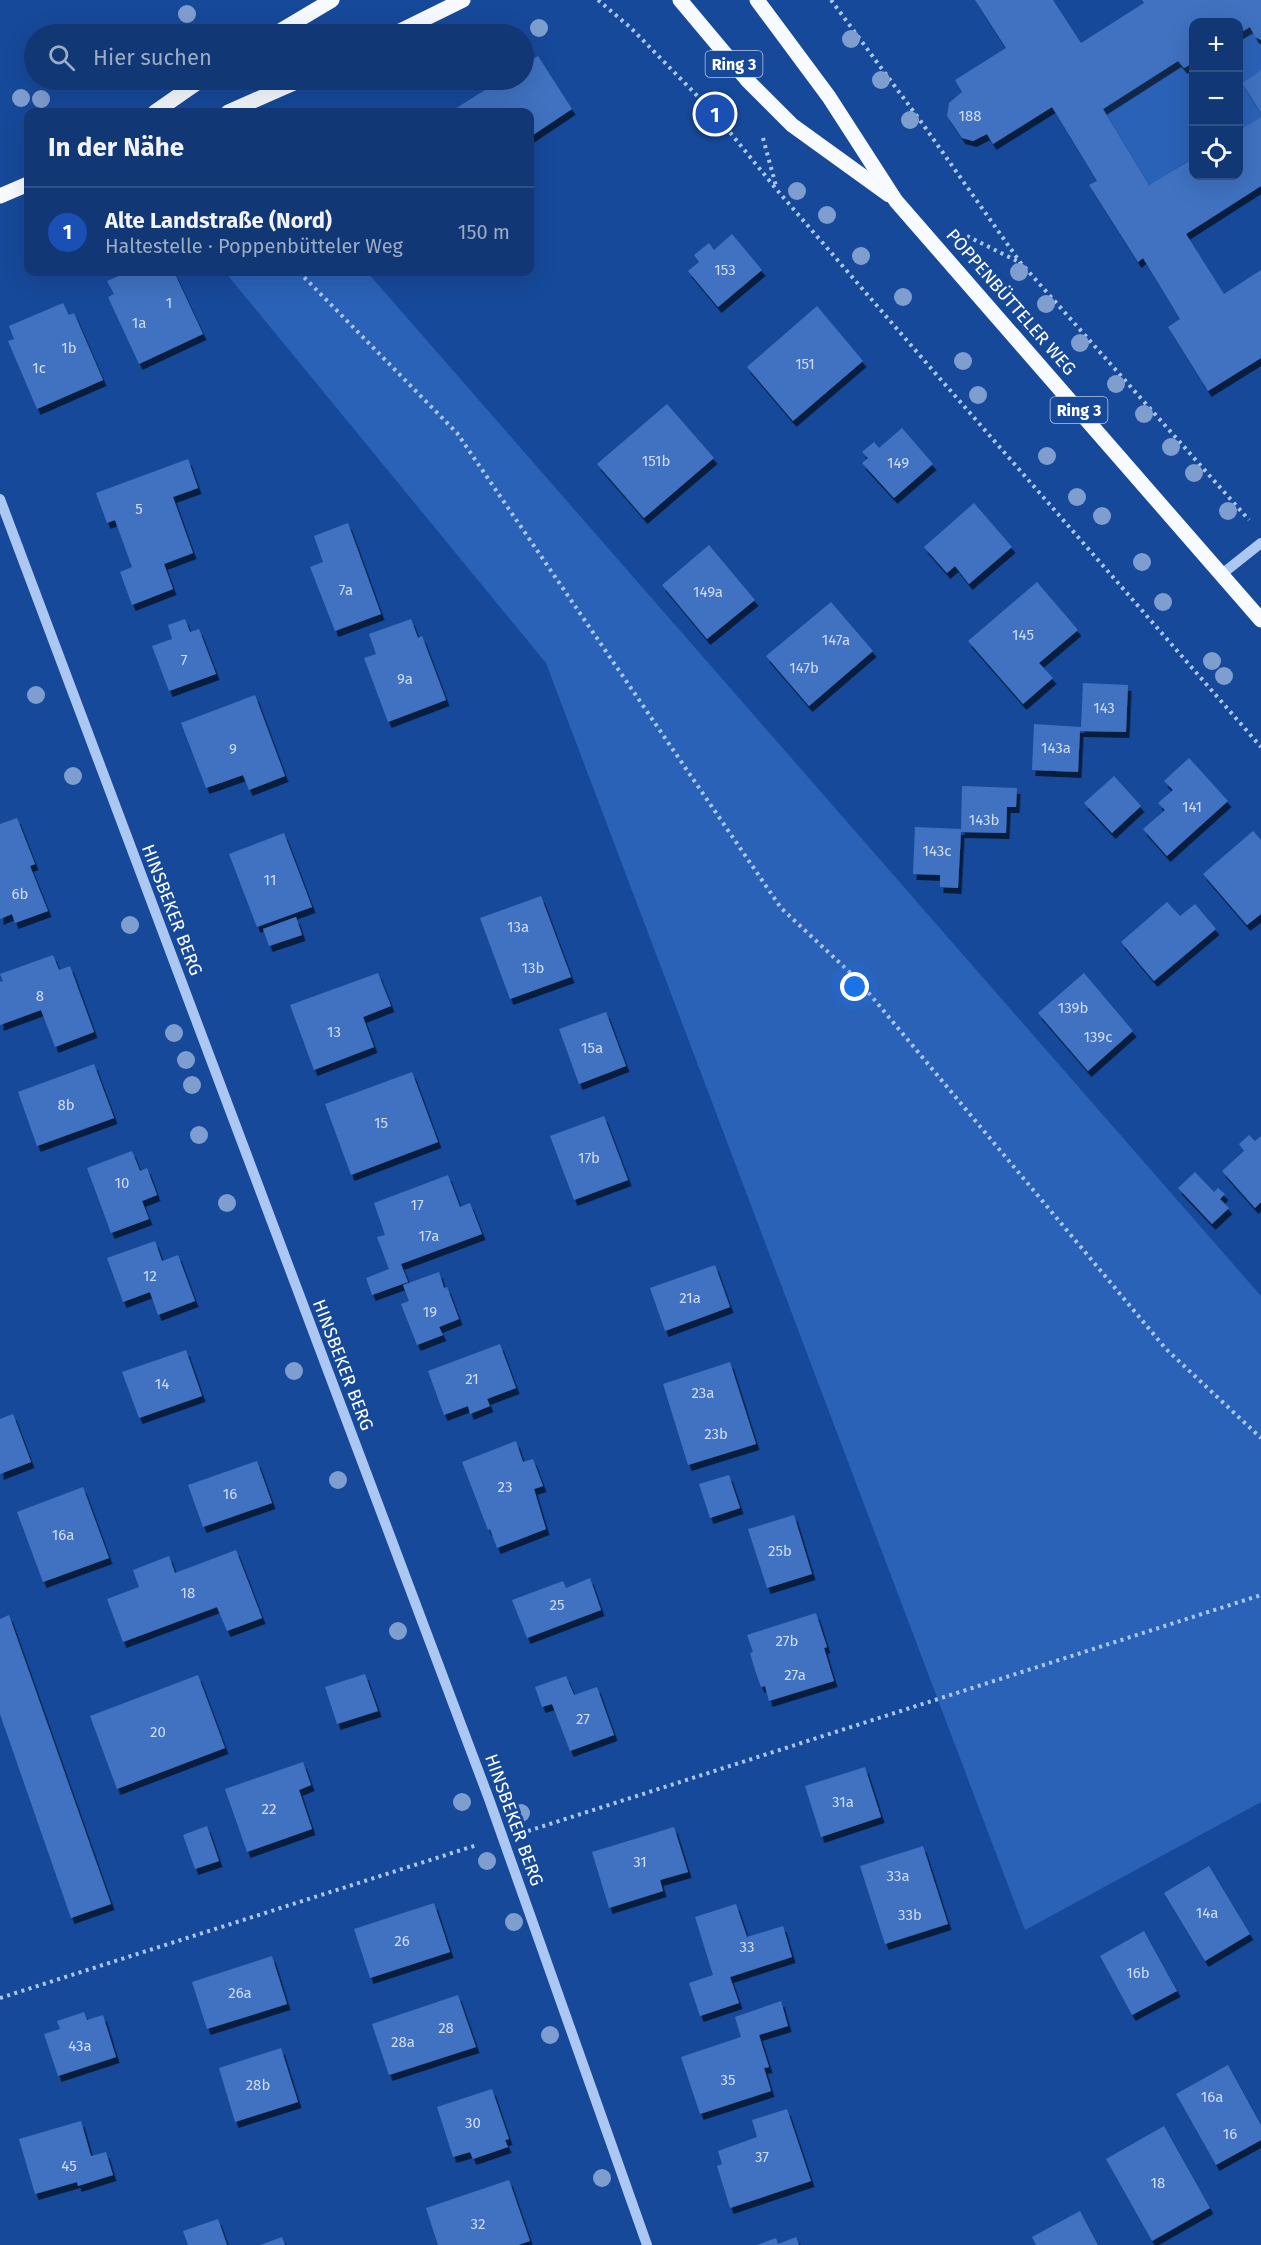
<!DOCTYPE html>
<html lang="de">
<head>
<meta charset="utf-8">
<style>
	body { margin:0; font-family:"Fira Sans",sans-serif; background:#1a3f79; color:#f1f3f6 }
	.controls { position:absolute; right:18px; top:18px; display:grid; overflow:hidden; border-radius:12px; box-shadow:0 6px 24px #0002 }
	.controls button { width:54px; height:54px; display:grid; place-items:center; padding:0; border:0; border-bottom:2px solid #305186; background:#113774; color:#f1f3f6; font:30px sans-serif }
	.you { position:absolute; left:855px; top:987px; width:21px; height:21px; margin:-15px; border:4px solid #fff; border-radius:50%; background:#1a73e8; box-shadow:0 0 0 9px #1a73e833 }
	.badge { display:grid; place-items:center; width:39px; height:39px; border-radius:50%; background:#ffdd6d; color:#fff; font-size:20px; font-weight:700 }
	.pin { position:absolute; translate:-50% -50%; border:3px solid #fff; box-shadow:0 2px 6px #0006 }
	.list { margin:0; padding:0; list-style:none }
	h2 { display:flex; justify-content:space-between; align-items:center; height:78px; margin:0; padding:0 24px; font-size:26px }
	h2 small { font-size:20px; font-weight:400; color:#9cacc5 }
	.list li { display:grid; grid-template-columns:39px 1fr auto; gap:18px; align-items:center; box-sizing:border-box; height:90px; padding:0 24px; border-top:2px solid #305186 }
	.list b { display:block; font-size:22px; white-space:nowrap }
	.list p { margin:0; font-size:20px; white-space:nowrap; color:#9cacc5 }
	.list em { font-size:20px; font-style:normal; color:#9cacc5 }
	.icon { flex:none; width:33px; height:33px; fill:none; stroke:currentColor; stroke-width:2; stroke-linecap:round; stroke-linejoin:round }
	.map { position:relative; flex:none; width:1261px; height:2245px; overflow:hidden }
	.search { position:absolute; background:#113774; box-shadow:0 6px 24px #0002; left:24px; top:24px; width:510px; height:66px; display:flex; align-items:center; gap:15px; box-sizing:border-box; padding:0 21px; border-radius:33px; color:#9cacc5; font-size:22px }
	.panel { position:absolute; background:#113774; box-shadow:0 6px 24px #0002; left:24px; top:108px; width:510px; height:168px; border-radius:12px }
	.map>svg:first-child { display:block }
</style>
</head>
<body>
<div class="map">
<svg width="1261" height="2245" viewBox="0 0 1261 2245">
	<defs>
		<filter id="shadow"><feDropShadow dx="3.5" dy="6" stdDeviation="0" flood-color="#0009"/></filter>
	</defs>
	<rect width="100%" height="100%" fill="#17499a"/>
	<g fill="#2a62b8">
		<polygon points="1250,27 1255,37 1261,40 1261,70 1242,83 1261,113 1261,117 1239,131 1239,34"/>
		<polygon points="1178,61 1193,62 1193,158 1149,185 1103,109"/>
		<polygon points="225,272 367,272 1261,1296 1261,1802 1025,1930 546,663"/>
	</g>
	<g fill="#4072c1" filter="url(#shadow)">
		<polygon points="975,0 1053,0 1081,43 1144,3 1142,0 1261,0 1261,40 1255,37 1250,27 1238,34 1238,22 1194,22 1194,62 1184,68 1178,61 1103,109 1149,185 1194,158 1194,176 1238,176 1238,131 1261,117 1261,186 1186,234 1224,294 1261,270 1261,358 1208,391 1168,327 1180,319 1143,258 1138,262 1089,185 1097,181 1052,107 993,144 987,134 973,141 962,138 947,116 949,103 962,92 955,80 1006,48"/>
		<polygon points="538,56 572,109 530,137 530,112 450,112 501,80 524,80 524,65"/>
		<polygon points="1261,70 1261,113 1242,83"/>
		<polygon points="732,234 762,270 718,307 688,271 699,262 694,255 709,243 714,250"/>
		<polygon points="128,272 174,272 203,334 139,364 108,297 114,294 107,281"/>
		<polygon points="63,303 69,315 74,313 103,380 37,409 8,341 14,339 9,326"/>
		<polygon points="817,306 863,361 793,421 747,367"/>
		<polygon points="667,404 714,458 644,518 597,464"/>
		<polygon points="902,428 933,464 894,498 862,463 868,458 862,452 874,442 879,448"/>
		<polygon points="188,459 198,488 173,497 193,553 164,564 173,589 132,605 120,572 132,567 115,520 107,523 96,493"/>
		<polygon points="974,503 1012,547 969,584 955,566 947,573 924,547"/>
		<polygon points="348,523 381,614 335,631 310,567 323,562 314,536"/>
		<polygon points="709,545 755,600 707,639 662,585"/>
		<polygon points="1037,582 1078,630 1039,663 1053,678 1023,704 968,641"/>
		<polygon points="831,602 873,651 809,706 766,656"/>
		<polygon points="185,619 190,632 199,629 216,674 169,691 152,646 172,639 168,625"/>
		<polygon points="411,619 418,638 422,636 446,700 388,722 364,658 376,654 369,634"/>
		<polygon points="1083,683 1128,685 1126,732 1080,731 1078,772 1032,770 1034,724 1081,727"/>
		<polygon points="255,695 285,776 249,790 243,775 206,788 181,723"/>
		<polygon points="1189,758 1228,801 1167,856 1143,829 1165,810 1158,803 1173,790 1164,781"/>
		<polygon points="1114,776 1141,806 1112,833 1084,803"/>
		<polygon points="962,786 1017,788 1016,807 1007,807 1006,833 961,832 958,888 940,887 940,875 913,874 915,827 961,829"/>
		<polygon points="17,818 35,864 30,866 48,911 15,923 12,914 0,919 0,824"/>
		<polygon points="1253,831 1261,840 1261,914 1247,925 1203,874"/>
		<polygon points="284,833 312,907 257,927 229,854"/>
		<polygon points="541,896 571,977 510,999 480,918"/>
		<polygon points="1167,902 1180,916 1195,904 1216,929 1154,981 1121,942"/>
		<polygon points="296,917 302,935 269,946 263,929"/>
		<polygon points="53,955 59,970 70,966 94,1032 55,1047 41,1010 0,1025 0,982 3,981 0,974"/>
		<polygon points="378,973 391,1006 363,1017 374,1047 314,1070 290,1005"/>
		<polygon points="1084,973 1133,1031 1088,1071 1038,1013"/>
		<polygon points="606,1012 626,1066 579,1084 559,1029"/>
		<polygon points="94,1064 114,1118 37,1146 18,1092"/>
		<polygon points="412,1072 438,1142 351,1175 325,1104"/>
		<polygon points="604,1116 628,1180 574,1200 550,1136"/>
		<polygon points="1249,1135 1255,1141 1261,1136 1261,1202 1255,1208 1222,1171 1244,1151 1239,1144"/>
		<polygon points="132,1151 140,1171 147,1168 157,1195 142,1201 149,1219 111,1233 87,1168"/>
		<polygon points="1195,1172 1214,1192 1218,1188 1225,1194 1220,1199 1229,1208 1212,1224 1178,1188"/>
		<polygon points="448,1175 460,1207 470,1203 482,1234 401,1264 408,1282 372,1295 366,1278 389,1269 377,1237 385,1235 374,1203"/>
		<polygon points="155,1241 162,1261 178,1255 195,1301 158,1315 150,1292 123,1302 107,1258"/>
		<polygon points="715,1265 730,1307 665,1331 650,1288"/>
		<polygon points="439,1272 444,1288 447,1287 459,1319 439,1327 443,1335 417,1345 401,1304 409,1301 403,1285"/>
		<polygon points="500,1344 516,1388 487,1399 490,1406 470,1414 468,1406 444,1415 428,1371"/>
		<polygon points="186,1350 202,1396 139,1418 122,1372"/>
		<polygon points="730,1362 756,1444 688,1465 663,1384"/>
		<polygon points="13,1414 31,1462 0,1474 0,1419"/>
		<polygon points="516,1441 523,1462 533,1459 543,1486 534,1489 546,1529 497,1548 490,1529 488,1530 462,1462"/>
		<polygon points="257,1461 272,1503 203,1527 188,1485"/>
		<polygon points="729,1475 740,1508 710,1518 699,1484"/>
		<polygon points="83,1487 109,1558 43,1582 17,1512"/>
		<polygon points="794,1515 812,1574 767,1588 748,1529"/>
		<polygon points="236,1550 262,1618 227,1631 217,1607 123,1642 107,1599 139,1587 133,1570 169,1556 175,1573"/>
		<polygon points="590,1578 601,1610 527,1638 512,1600 563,1581 566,1588"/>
		<polygon points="816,1613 827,1647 824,1648 834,1681 769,1701 765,1686 761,1687 755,1670 750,1653 753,1652 747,1635"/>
		<polygon points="9,1615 111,1904 71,1918 0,1714 0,1619"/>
		<polygon points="365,1674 378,1711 337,1724 325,1687"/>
		<polygon points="198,1675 225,1748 117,1789 90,1716"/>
		<polygon points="566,1676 574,1695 597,1687 614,1735 570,1751 552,1704 542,1707 535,1687"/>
		<polygon points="303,1762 311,1785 299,1790 312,1829 247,1852 225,1789"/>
		<polygon points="865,1767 881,1817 821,1837 805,1786"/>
		<polygon points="207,1826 219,1861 195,1869 183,1835"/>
		<polygon points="674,1827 688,1872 660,1880 663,1891 609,1908 592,1852"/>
		<polygon points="923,1846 948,1924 885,1944 860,1866"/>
		<polygon points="1209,1866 1250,1934 1205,1961 1164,1893"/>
		<polygon points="434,1903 450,1952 370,1978 354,1929"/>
		<polygon points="736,1904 747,1937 783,1926 792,1957 730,1977 739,2003 700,2016 689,1983 713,1975 695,1917"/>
		<polygon points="1144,1931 1177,1991 1132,2015 1100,1956"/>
		<polygon points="272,1956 287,2004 207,2029 192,1982"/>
		<polygon points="458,1995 476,2047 389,2075 372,2024"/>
		<polygon points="781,2001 788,2026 759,2035 769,2067 764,2068 771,2091 700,2114 681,2057 741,2037 735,2017"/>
		<polygon points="84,2012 87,2020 103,2015 116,2057 58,2076 44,2034 60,2029 57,2021"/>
		<polygon points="281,2048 298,2102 235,2122 219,2068"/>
		<polygon points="1228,2065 1261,2125 1261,2140 1216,2165 1176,2094"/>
		<polygon points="492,2089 509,2139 505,2140 508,2147 473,2159 470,2152 453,2157 437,2107"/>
		<polygon points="787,2109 811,2181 730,2208 717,2166 722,2164 718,2151 757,2137 752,2120"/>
		<polygon points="81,2121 91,2156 106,2152 113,2175 78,2186 77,2182 35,2194 19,2139"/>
		<polygon points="1164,2126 1210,2208 1152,2241 1106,2159"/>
		<polygon points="509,2180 530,2241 518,2245 438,2245 426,2208"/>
		<polygon points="1080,2211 1098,2245 1036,2245 1032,2237"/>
		<polygon points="218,2219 227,2245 188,2245 183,2231"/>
		<polygon points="282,2237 285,2245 260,2245"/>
		<polygon points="796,2237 799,2245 757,2245 776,2238 778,2244"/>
	</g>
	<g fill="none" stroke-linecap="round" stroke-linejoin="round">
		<g stroke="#acc8f2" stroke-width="4" stroke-dasharray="3 4.5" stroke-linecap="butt">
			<polyline points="598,0 631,28 715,114 777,190 929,366 1261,747"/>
			<polyline points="831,0 922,123 1020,262 1249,520"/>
			<polyline points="763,138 776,186"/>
			<polyline points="967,236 1019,262"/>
			<polyline points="299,272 457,433 781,908 857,979 1166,1349 1261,1438"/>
			<polyline points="528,1831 1261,1595"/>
			<polyline points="0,1998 477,1845"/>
		</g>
		<g stroke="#acc8f2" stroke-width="10">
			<polyline points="0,499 489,1799 647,2245"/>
			<polyline points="1222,574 1261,543"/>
		</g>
		<g stroke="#f7faff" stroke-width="15">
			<polyline points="680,0 748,81 792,125 889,195"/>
			<polyline points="757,0 829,97 896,201 1261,620"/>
			<polyline points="275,34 332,0"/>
			<polyline points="394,34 463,0"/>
			<polyline points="155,112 201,80"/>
			<polyline points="228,112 301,80"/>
			<polyline points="0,196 28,184"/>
		</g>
	</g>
	<g fill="#7f9ed0">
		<circle cx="187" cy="14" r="9"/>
		<circle cx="539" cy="28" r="9"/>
		<circle cx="851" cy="39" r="9"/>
		<circle cx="881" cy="80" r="9"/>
		<circle cx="21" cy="98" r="9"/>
		<circle cx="41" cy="99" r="9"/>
		<circle cx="910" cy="120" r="9"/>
		<circle cx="797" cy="191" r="9"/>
		<circle cx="827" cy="215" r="9"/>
		<circle cx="861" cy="256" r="9"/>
		<circle cx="1019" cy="272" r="9"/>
		<circle cx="903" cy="297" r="9"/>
		<circle cx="1046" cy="304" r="9"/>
		<circle cx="1080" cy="343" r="9"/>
		<circle cx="963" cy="361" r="9"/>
		<circle cx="1116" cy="384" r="9"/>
		<circle cx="978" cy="395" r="9"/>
		<circle cx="1144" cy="414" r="9"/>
		<circle cx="1171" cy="447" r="9"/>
		<circle cx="1047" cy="456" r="9"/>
		<circle cx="1194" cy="473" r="9"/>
		<circle cx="1077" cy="497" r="9"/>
		<circle cx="1228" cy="511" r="9"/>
		<circle cx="1102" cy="516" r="9"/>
		<circle cx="1142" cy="562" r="9"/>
		<circle cx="1163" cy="602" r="9"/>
		<circle cx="1212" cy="661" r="9"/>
		<circle cx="1224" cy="676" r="9"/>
		<circle cx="36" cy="695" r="9"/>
		<circle cx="73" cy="776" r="9"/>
		<circle cx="130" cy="925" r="9"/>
		<circle cx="174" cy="1033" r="9"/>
		<circle cx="186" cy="1060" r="9"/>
		<circle cx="192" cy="1085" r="9"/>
		<circle cx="199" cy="1135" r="9"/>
		<circle cx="227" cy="1203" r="9"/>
		<circle cx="294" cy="1371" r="9"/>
		<circle cx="338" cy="1480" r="9"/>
		<circle cx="398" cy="1631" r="9"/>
		<circle cx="462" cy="1802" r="9"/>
		<circle cx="521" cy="1813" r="9"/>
		<circle cx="487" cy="1861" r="9"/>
		<circle cx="514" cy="1922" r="9"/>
		<circle cx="550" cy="2035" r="9"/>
		<circle cx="602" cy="2178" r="9"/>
	</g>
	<g text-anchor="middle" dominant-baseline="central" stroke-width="6" stroke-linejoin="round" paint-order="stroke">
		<g font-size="15" fill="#cfdcf0">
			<text x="970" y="116">188</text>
			<text x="725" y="270">153</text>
			<text x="169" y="303">1</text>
			<text x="139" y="323">1a</text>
			<text x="69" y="348">1b</text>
			<text x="805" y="364">151</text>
			<text x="39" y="368">1c</text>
			<text x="656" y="461">151b</text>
			<text x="898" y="463">149</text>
			<text x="139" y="509">5</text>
			<text x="346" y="590">7a</text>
			<text x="708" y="592">149a</text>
			<text x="1023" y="635">145</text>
			<text x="836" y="640">147a</text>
			<text x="184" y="660">7</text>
			<text x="804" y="668">147b</text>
			<text x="405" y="679">9a</text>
			<text x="1104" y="708">143</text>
			<text x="1056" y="748">143a</text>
			<text x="233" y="749">9</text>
			<text x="1192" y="807">141</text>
			<text x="984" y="820">143b</text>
			<text x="937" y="851">143c</text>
			<text x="270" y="880">11</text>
			<text x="20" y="894">6b</text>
			<text x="518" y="927">13a</text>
			<text x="533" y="968">13b</text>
			<text x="40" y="996">8</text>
			<text x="1073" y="1008">139b</text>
			<text x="334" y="1032">13</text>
			<text x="1098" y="1037">139c</text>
			<text x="592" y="1048">15a</text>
			<text x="66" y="1105">8b</text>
			<text x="381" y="1123">15</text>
			<text x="589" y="1158">17b</text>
			<text x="122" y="1183">10</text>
			<text x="417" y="1205">17</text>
			<text x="429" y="1236">17a</text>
			<text x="150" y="1276">12</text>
			<text x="690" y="1298">21a</text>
			<text x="430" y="1312">19</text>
			<text x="472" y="1379">21</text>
			<text x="162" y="1384">14</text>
			<text x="703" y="1393">23a</text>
			<text x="716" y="1434">23b</text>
			<text x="505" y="1487">23</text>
			<text x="230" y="1494">16</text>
			<text x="63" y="1535">16a</text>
			<text x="780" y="1551">25b</text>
			<text x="188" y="1593">18</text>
			<text x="557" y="1605">25</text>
			<text x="787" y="1641">27b</text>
			<text x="795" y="1675">27a</text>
			<text x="583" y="1719">27</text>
			<text x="158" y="1732">20</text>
			<text x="843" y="1802">31a</text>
			<text x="269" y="1809">22</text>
			<text x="640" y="1862">31</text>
			<text x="898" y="1876">33a</text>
			<text x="1207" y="1913">14a</text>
			<text x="910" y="1915">33b</text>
			<text x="402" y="1941">26</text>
			<text x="747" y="1947">33</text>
			<text x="1138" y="1973">16b</text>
			<text x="240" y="1993">26a</text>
			<text x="446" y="2028">28</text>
			<text x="403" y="2042">28a</text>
			<text x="80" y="2046">43a</text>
			<text x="728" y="2080">35</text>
			<text x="258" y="2085">28b</text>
			<text x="1212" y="2097">16a</text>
			<text x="473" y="2123">30</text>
			<text x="1230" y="2134">16</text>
			<text x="762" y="2157">37</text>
			<text x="69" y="2166">45</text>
			<text x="1158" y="2183">18</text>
			<text x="478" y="2224">32</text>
		</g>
		<g fill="#17499a" stroke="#b9c8e1" stroke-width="1.5">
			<rect x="705.5" y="51" width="57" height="26" rx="4.5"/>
			<rect x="1050.5" y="397" width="57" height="26" rx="4.5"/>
		</g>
		<g font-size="16" font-weight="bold" fill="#fff">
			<text x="734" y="64">Ring 3</text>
			<text x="1079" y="410">Ring 3</text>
		</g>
		<g font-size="18" fill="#fff" stroke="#17499a">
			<text transform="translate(1011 302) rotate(49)">POPPENBÜTTELER WEG</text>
			<text transform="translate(172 910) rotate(69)">HINSBEKER BERG</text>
			<text transform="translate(343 1365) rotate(69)">HINSBEKER BERG</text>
			<text transform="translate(514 1820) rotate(70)">HINSBEKER BERG</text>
		</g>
	</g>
</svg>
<div class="controls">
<button>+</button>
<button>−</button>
<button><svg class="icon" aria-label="locate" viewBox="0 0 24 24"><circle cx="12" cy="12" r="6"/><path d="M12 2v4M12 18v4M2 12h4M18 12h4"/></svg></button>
</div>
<div class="you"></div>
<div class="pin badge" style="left:715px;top:114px;background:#1a4fb4">1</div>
<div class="search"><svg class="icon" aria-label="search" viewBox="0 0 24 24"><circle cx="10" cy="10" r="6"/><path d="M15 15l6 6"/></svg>Hier suchen</div>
<section class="panel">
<h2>In der Nähe<small></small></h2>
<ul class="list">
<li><span class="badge" style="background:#1a4fb4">1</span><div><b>Alte Landstraße (Nord)</b><p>Haltestelle · Poppenbütteler Weg</p></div><em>150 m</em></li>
</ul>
</section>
</div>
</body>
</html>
